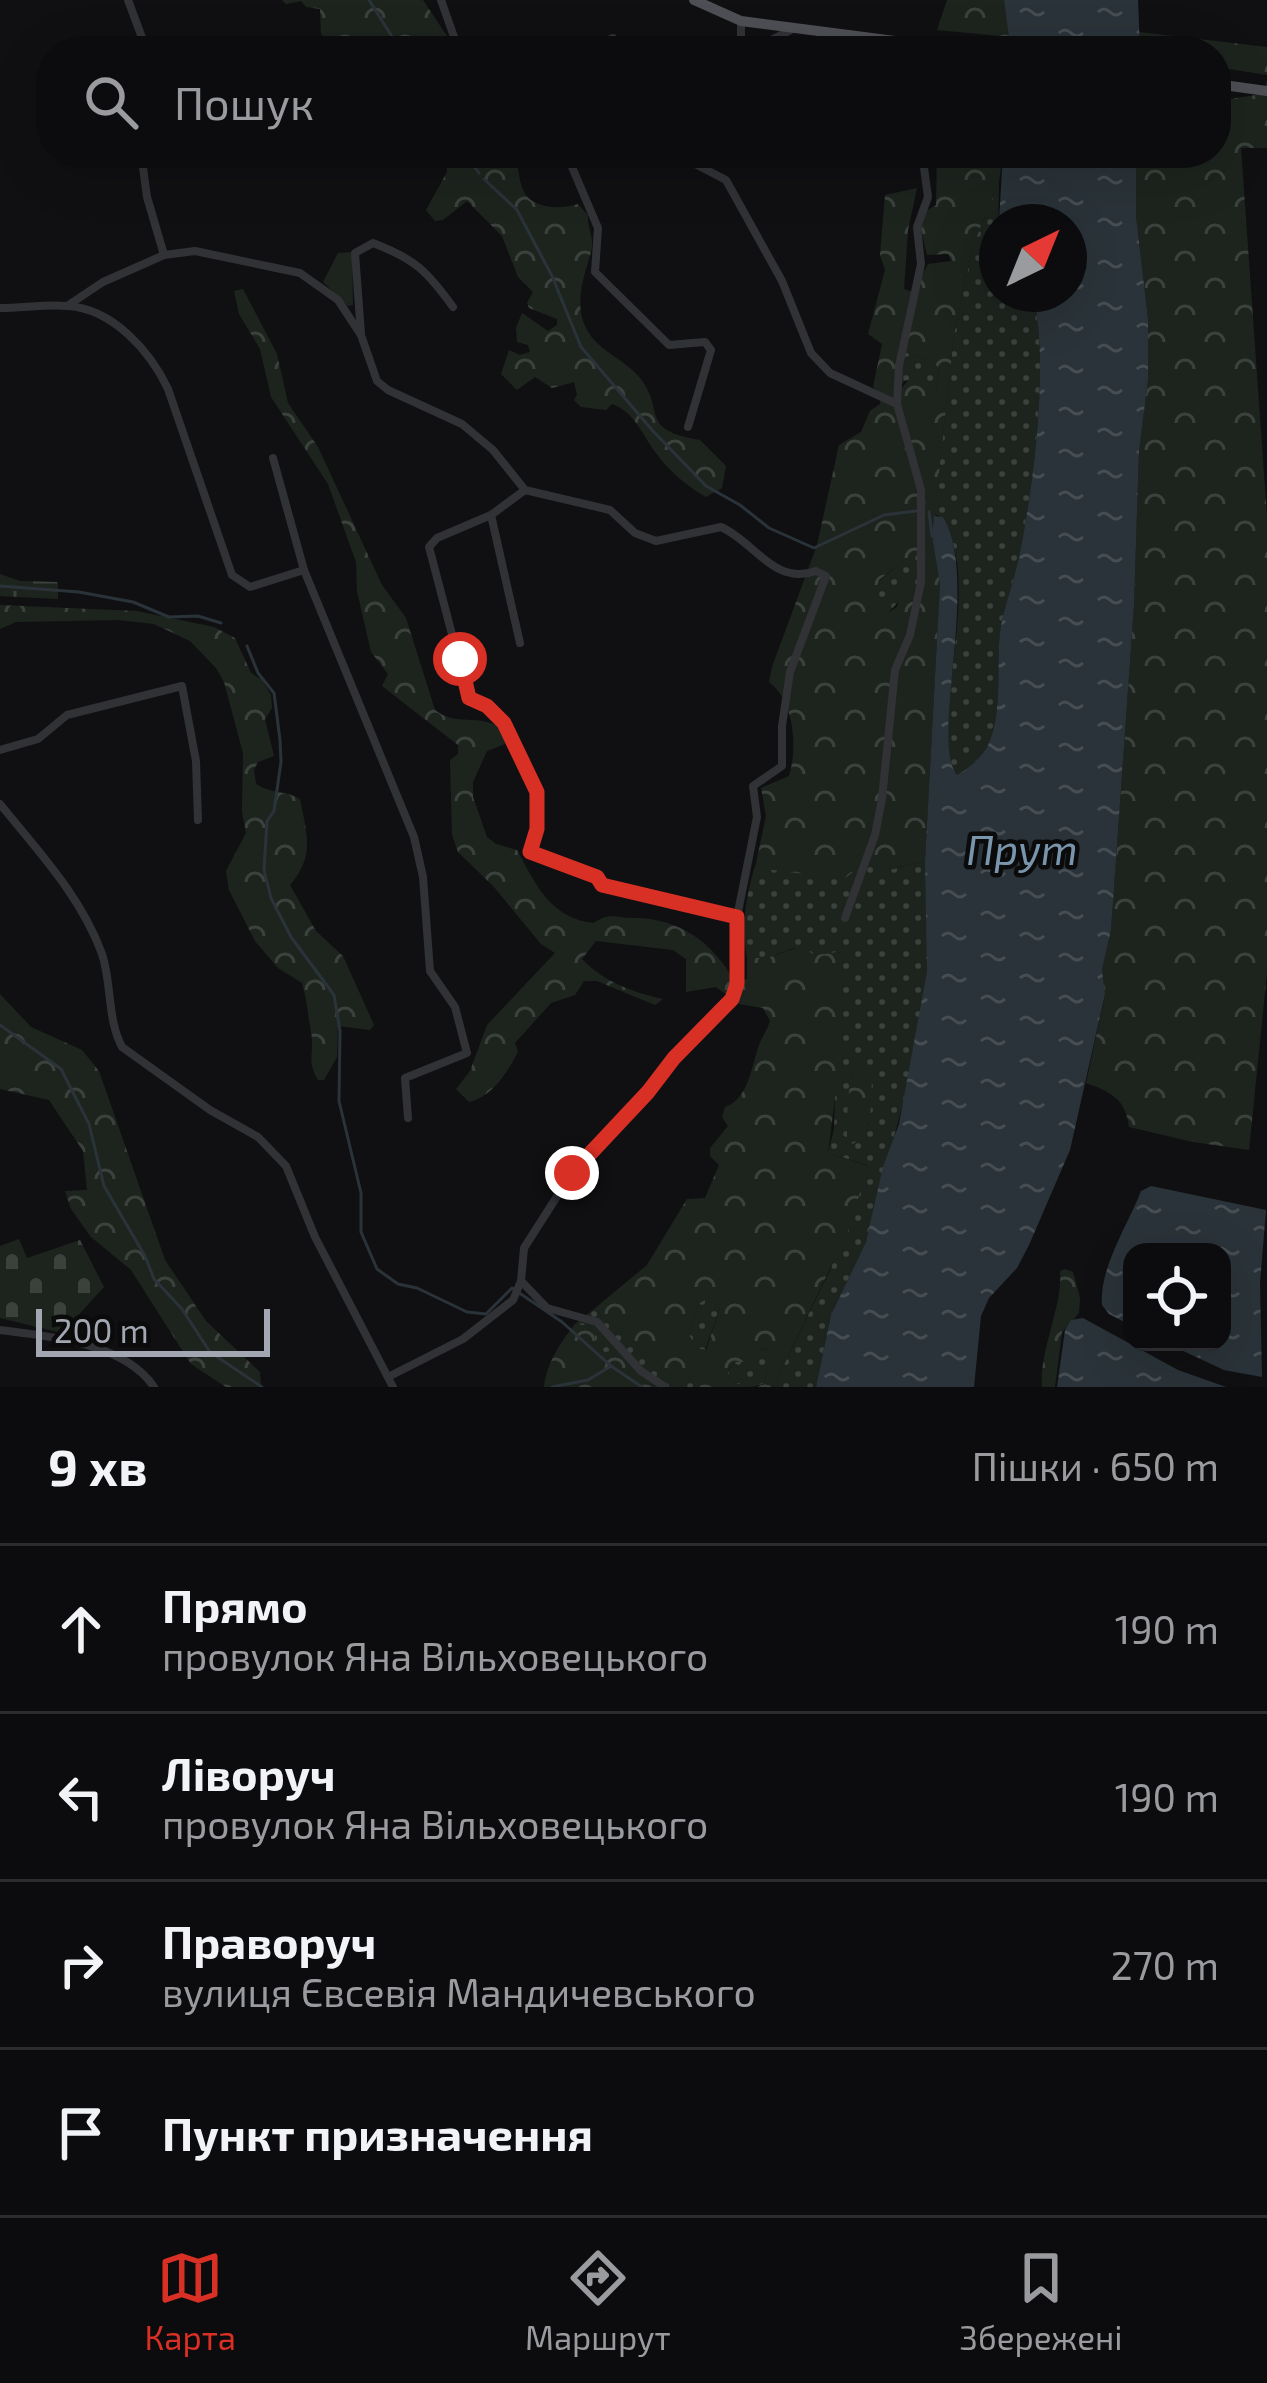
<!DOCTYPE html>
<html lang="uk">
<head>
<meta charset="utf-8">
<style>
	body { margin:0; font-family:"Exo 2",sans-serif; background:#151517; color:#f1f3f6 }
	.controls { position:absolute; right:36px; bottom:36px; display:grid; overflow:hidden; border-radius:24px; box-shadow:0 12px 48px #0002 }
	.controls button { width:108px; height:108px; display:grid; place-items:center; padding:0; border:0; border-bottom:3px solid #2c2c2e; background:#0c0c0e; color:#f1f3f6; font:60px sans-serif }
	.compass { position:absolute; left:979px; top:204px; width:108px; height:108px; border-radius:50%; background:#0c0c0e; box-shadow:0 12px 48px #0002; rotate:43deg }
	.scale { position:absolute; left:36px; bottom:30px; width:234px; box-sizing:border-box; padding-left:12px; border:6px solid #a2a7b2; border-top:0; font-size:33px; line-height:42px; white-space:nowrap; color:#a2a7b2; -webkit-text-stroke:9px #0b0b0c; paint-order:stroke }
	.stop { position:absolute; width:36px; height:36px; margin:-27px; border:9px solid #d93025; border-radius:50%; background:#fff }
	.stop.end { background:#d93025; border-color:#fff; box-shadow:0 3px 12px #0008 }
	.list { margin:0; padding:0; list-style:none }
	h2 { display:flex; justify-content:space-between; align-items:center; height:156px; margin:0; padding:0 48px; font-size:51px }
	h2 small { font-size:39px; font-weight:400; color:#9a9b9e }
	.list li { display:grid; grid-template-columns:78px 1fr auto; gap:36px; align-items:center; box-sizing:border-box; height:168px; padding:0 48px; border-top:3px solid #2c2c2e }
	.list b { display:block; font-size:45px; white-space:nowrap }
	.list p { margin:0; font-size:39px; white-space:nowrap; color:#9a9b9e }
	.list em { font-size:39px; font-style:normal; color:#9a9b9e }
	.icon { flex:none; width:66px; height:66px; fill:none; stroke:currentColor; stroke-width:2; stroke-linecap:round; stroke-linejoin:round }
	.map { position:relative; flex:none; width:1267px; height:1387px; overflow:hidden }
	.search { position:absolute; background:#0c0c0e; box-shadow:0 12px 48px #0002; left:36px; right:36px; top:36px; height:132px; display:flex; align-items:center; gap:30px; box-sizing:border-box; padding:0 42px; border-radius:48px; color:#9a9b9e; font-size:45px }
	.sheet { height:828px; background:#0c0c0e }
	nav { display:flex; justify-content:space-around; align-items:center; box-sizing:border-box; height:168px; border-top:3px solid #2c2c2e; background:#0c0c0e; font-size:33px; color:#9a9b9e }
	nav a { display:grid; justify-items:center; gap:6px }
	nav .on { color:#d93025 }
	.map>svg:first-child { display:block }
</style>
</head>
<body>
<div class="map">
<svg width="1267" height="1387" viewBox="0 0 1267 1387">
	<defs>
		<pattern id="grass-dots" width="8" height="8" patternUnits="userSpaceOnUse" patternTransform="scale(3)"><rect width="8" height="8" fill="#1d241e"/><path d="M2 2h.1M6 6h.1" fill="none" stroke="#3b413c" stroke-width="1.8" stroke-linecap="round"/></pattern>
		<pattern id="forest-crowns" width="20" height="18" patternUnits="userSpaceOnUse" patternTransform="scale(3)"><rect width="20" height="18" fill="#1d241e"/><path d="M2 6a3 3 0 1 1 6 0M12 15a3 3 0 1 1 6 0" fill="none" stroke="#3b413c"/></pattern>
		<pattern id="wetland-marsh" width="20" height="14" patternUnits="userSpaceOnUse" patternTransform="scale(3)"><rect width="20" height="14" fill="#1d241e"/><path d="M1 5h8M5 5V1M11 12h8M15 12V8" fill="none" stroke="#3b413c"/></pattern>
		<pattern id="cemetery-stones" width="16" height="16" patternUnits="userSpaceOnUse" patternTransform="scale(3)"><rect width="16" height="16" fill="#1d241e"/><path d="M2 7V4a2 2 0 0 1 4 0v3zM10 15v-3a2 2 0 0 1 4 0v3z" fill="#3b413c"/></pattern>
		<pattern id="water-ripples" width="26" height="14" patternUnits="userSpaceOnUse" patternTransform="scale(3)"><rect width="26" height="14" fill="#2a3339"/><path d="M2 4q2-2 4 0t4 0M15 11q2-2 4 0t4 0" fill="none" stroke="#464e53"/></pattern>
	</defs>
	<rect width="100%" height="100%" fill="#101012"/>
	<g fill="url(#grass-dots)" fill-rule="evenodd">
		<path d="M999 182 997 294H1034C1048 371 1035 475 1020 552 1015 579 1004 605 1000 633 996 667 1003 710 989 743 982 756 970 769 957 775 924 732 990 574 938 515L934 516 954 335 973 245Z"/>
		<polygon points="901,351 933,361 939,369 936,395 928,397 918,378 904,381 899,391 892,387 893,368"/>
		<polygon points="919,548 925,549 925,587 903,597 886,615 879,601 879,581"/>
		<path d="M925 861 928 972 914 1062 866 1242 831 1315 816 1387H773L831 1268 867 1165 828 1153 834 1129 840 952 814 955 794 948 767 958H747C741 926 746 894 756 863L765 869 866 862 889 870ZM870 1065 868 1124 847 1138 852 1074Z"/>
		<polygon points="706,1299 720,1308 705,1350 696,1348 688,1333 698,1304"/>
		<polygon points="594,1309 677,1379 697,1375 701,1387 661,1387 604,1352 595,1342 593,1327 575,1324"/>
		<polygon points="762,1348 770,1351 772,1361 763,1384 752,1387 733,1383 727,1372 735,1362 744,1362"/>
	</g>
	<g fill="url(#forest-crowns)" fill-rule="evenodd">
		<polygon points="282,0 423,0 457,51 360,51 352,44 331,45 321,34 320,9 306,7 301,1 286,4"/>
		<polygon points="947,0 1004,0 1010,37 937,30"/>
		<polygon points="1139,32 1267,47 1267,75 1216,67 1216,51 1140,51"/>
		<path d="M1267 80V148H1241L1267 517V972L1249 1150 1193 1142 1129 1127C1126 1100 1112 1092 1086 1083L1105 995 1102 970 1111 930 1134 605 1139 451 1148 380V319L1136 216V153H1216V101L1263 94Z"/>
		<path d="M433 153H514C518 164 519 182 524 192 534 210 562 209 578 204L588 215C587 228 595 239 591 252 582 282 570 315 596 342 609 355 628 363 640 378 666 411 638 430 700 440L726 466 722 488 706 497C688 487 668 470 656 453 643 436 634 411 612 404L606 410 581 407 574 400 577 395 574 382 552 388 535 377 517 390 501 374 509 350 520 355 530 352 528 345 517 342 516 328 522 313 548 331 557 325V319L529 308 527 303 533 292 518 277 502 236 467 201 443 220 435 221 426 210 447 172V154Z"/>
		<path d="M937 153H1003L999 182 973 245 954 335 932 536 940 584 925 861 888 870 866 862 844 879 765 869 756 863 766 816 761 788 789 776C798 747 794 700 769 682L772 667 817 545 839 445 861 432 870 411 880 404 881 395 873 387 882 344 868 334 885 270 880 255 885 195 917 188 908 230 904 289 913 292 928 264 951 261 948 254 927 255 921 230 924 212 936 205ZM901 351 933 361 939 369 936 395 928 396 919 378 911 377 899 391 892 387 893 368ZM919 549H924L925 586H904L897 607 886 614 879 601V580Z"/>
		<path d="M243 289 277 354 288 403 318 447 382 585 406 618 435 710C456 727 477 713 501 728L505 744 487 751 473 782V797L487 837 496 844 517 850C536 885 551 919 594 923 610 912 614 918 631 918 676 917 713 941 734 981L747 979V958H767L802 946 814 955 841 952 840 1059 828 1153 868 1166 849 1229 773 1387H756L763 1384 772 1361 769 1350 762 1348 744 1362H735L727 1371 733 1383 752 1387H700L697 1375 677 1379 594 1309 647 1265 687 1199 705 1198 719 1165 710 1156V1148L728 1126 722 1117 725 1107C748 1099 751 1069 758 1048 761 1038 767 1031 770 1021L763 1008 739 1004 716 987 686 992V959L673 950 596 941 582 959C604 982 632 992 663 999L655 1005 597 981H584L575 995 551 1003 515 1043 518 1052C506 1074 493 1096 469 1102L456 1089 470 1071 487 1025 555 953 541 944 494 887 458 852 452 835 450 760 458 754V745L382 686 388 674 371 652 357 591 356 562 328 484 271 397 260 349 239 314 234 291ZM706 1299 720 1308 706 1350 696 1348 688 1333 698 1304Z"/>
		<path d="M0 605 137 611 214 627 235 638 251 673 262 680 271 695 272 708 265 719 274 756 258 762 254 770 256 784C271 794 285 790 300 799 307 835 315 856 290 885L316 931 343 956 374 1025 370 1030 338 1026 337 1057 324 1080H318C306 1061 315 1052 311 1032 308 1016 307 999 302 983L278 968 255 941 229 890 226 871 246 833 242 812 243 753 224 682 216 668 190 641 154 624 118 620 16 622 0 629Z"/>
		<polygon points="0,994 31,1027 82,1050 99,1071 165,1260 206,1321 260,1372 261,1387 226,1387 191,1364 131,1270 91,1237 71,1209 65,1191 87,1190 83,1151 49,1100 0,1089"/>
		<path d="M862 1063 870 1065C873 1090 875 1129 853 1144L847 1138C847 1114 847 1088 855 1066Z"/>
		<path d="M1065 1269 1073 1272 1080 1298 1079 1313 1062 1332 1055 1387H1042C1039 1350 1063 1307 1060 1271Z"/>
		<path d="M575 1324 594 1327 595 1342 604 1352 623 1350 661 1387H544C546 1364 561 1342 575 1324Z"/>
	</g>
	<polygon fill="url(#wetland-marsh)" points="0,574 20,581 58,582 58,599 0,596"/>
	<polygon fill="url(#cemetery-stones)" points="19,1239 27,1258 80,1240 104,1287 62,1333 0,1318 0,1246"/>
	<polygon fill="#1d241e" points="352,252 353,305 348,306 323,282 338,253"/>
	<g fill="url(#water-ripples)">
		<polygon points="1004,0 1138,0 1140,51 1011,51"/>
		<path d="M1003 153H1136V216L1148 319V380L1139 451 1134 605 1111 930 1102 970 1105 994 1070 1150 1029 1245 1017 1268 989 1298 981 1316 974 1387H816L831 1315 866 1242 883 1167 899 1124 927 972 925 861 940 584 932 536 934 516 943 517C981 581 929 740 957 775 970 768 983 756 989 743 1003 710 996 667 1000 632 1004 605 1015 579 1020 552 1035 475 1048 371 1034 294H1069V222H999Z"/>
		<path d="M1151 1186 1266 1210 1260 1283 1262 1377 1224 1370 1164 1342H1222V1252H1132V1326L1109 1314 1102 1305C1099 1268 1128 1225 1141 1191Z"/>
		<polygon points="1083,1318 1178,1370 1226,1387 1057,1387 1065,1330 1071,1320"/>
	</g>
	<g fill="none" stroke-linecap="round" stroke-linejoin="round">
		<g stroke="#2a3339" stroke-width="3">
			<polyline points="369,0 401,51"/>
			<polyline points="464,153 479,173"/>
			<polyline points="484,179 517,210 552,276 581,347 653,431 706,486 740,505 769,528 814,548 884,515 916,511"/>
			<polyline points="929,512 932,536"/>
			<polyline points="0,586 79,592 133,602 169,617 198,616 221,623"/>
			<polyline points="247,646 258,673 274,693 280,740 281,762 274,811 267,821 264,870 271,898 291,937 334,995 340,1031 339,1101 361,1193 361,1232 377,1269 398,1284 417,1288 467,1312 486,1314 512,1288 562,1322 611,1366 642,1387"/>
			<polyline points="0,1025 61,1069 89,1124 104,1186 145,1256 154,1279 182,1309 210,1352 262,1387"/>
			<polyline points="552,1387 588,1380 611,1366"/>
		</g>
		<g stroke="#313236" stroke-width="8">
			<polyline points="128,0 147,51"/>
			<polyline points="441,0 459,51"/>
			<polyline points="820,33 831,51"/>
			<polyline points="741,47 769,41 793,29"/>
			<polyline points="582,51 613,38 627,51"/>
			<polyline points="737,51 741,47 741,21"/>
			<polyline points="141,153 147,197 164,255"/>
			<polyline points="566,153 598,228 595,272 669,345 705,342 711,350 688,427"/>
			<polyline points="674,153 726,180 782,281 811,353 830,373 897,404"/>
			<polyline points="695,161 704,153"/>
			<path d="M67 306 103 282 164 255 195 251 300 273 338 300 361 335 377 381 388 390 462 424 493 450 525 490 610 510 635 533 656 541 721 527C755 542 774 586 816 571L826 576 790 672 782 726V766L753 786 757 817 737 917V984L732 999 673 1057 648 1092 572 1173 524 1248 521 1281 513 1300 463 1339 388 1377"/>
			<path d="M0 308C23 308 46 304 68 306 113 309 150 351 168 389L232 575 250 587 304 570"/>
			<path d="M361 334 355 253 373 243C415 259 427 271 453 307"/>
			<polyline points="273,458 304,570 414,837 423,877 430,971 455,1007 467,1053 405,1078 408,1118"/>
			<polyline points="491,515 437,538 429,547 469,699 487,706 504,723 537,792 537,829 529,852 597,877 602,885 737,917"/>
			<polyline points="520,643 491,515 525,490"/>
			<polyline points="0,750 38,739 67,715 182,686 196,761 198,820"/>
			<path d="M0 804C38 851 81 896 102 954 112 984 107 1019 122 1047L210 1110 258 1137 286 1166 315 1237 393 1387"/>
			<polyline points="845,918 875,835 882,799 895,670 910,635 921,582 921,490 897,404 899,366 921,264 917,227 928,197 922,153"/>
			<polyline points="522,1282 547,1308 597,1322 641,1371 665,1387"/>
			<path d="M0 1330C48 1336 125 1343 154 1387"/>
		</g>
		<g stroke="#4e4f55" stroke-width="10">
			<polyline points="694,0 741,21 972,51"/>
			<polyline points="1216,84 1267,91"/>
		</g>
	</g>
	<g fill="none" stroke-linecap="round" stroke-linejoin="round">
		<polyline stroke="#d93025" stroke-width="15" points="460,659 469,698 487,706 504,723 537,792 537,829 530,852 597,877 602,885 737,917 737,984 732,999 674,1058 648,1092 572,1173"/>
	</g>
	<g text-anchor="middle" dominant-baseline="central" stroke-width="9" stroke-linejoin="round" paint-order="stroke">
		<g font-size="42" font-style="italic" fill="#7995ac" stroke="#0b0b0c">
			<text x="1022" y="848">Прут</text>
		</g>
	</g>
</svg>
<div class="controls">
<button><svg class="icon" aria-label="locate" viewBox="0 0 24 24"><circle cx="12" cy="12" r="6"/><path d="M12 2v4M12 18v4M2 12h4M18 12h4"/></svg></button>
</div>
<svg class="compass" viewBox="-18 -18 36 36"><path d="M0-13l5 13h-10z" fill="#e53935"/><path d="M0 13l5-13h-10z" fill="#9a9b9e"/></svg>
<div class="scale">200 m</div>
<div class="stop" style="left:460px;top:659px"></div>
<div class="stop end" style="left:572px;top:1173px"></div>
<div class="search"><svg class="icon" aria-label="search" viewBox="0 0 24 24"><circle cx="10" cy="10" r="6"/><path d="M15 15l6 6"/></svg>Пошук</div>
</div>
<section class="sheet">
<h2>9 хв<small>Пішки · 650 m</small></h2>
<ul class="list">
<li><svg class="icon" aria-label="ahead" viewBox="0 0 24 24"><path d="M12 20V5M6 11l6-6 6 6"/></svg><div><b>Прямо</b><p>провулок Яна Вільховецького</p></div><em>190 m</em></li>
<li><svg class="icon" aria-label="left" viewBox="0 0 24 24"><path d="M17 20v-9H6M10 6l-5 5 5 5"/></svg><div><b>Ліворуч</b><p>провулок Яна Вільховецького</p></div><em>190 m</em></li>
<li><svg class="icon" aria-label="right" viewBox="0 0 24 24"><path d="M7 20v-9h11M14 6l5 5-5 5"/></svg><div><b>Праворуч</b><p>вулиця Євсевія Мандичевського</p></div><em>270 m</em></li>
<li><svg class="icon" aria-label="arrive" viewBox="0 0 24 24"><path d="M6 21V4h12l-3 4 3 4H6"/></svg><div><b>Пункт призначення</b></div></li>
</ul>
</section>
<nav>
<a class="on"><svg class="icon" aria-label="map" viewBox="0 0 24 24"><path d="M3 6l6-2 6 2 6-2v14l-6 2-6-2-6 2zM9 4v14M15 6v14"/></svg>Карта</a>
<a><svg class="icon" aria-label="directions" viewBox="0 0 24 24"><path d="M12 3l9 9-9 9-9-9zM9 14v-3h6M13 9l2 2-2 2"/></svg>Маршрут</a>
<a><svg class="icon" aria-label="saved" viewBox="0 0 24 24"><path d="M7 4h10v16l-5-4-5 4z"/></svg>Збережені</a>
</nav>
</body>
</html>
